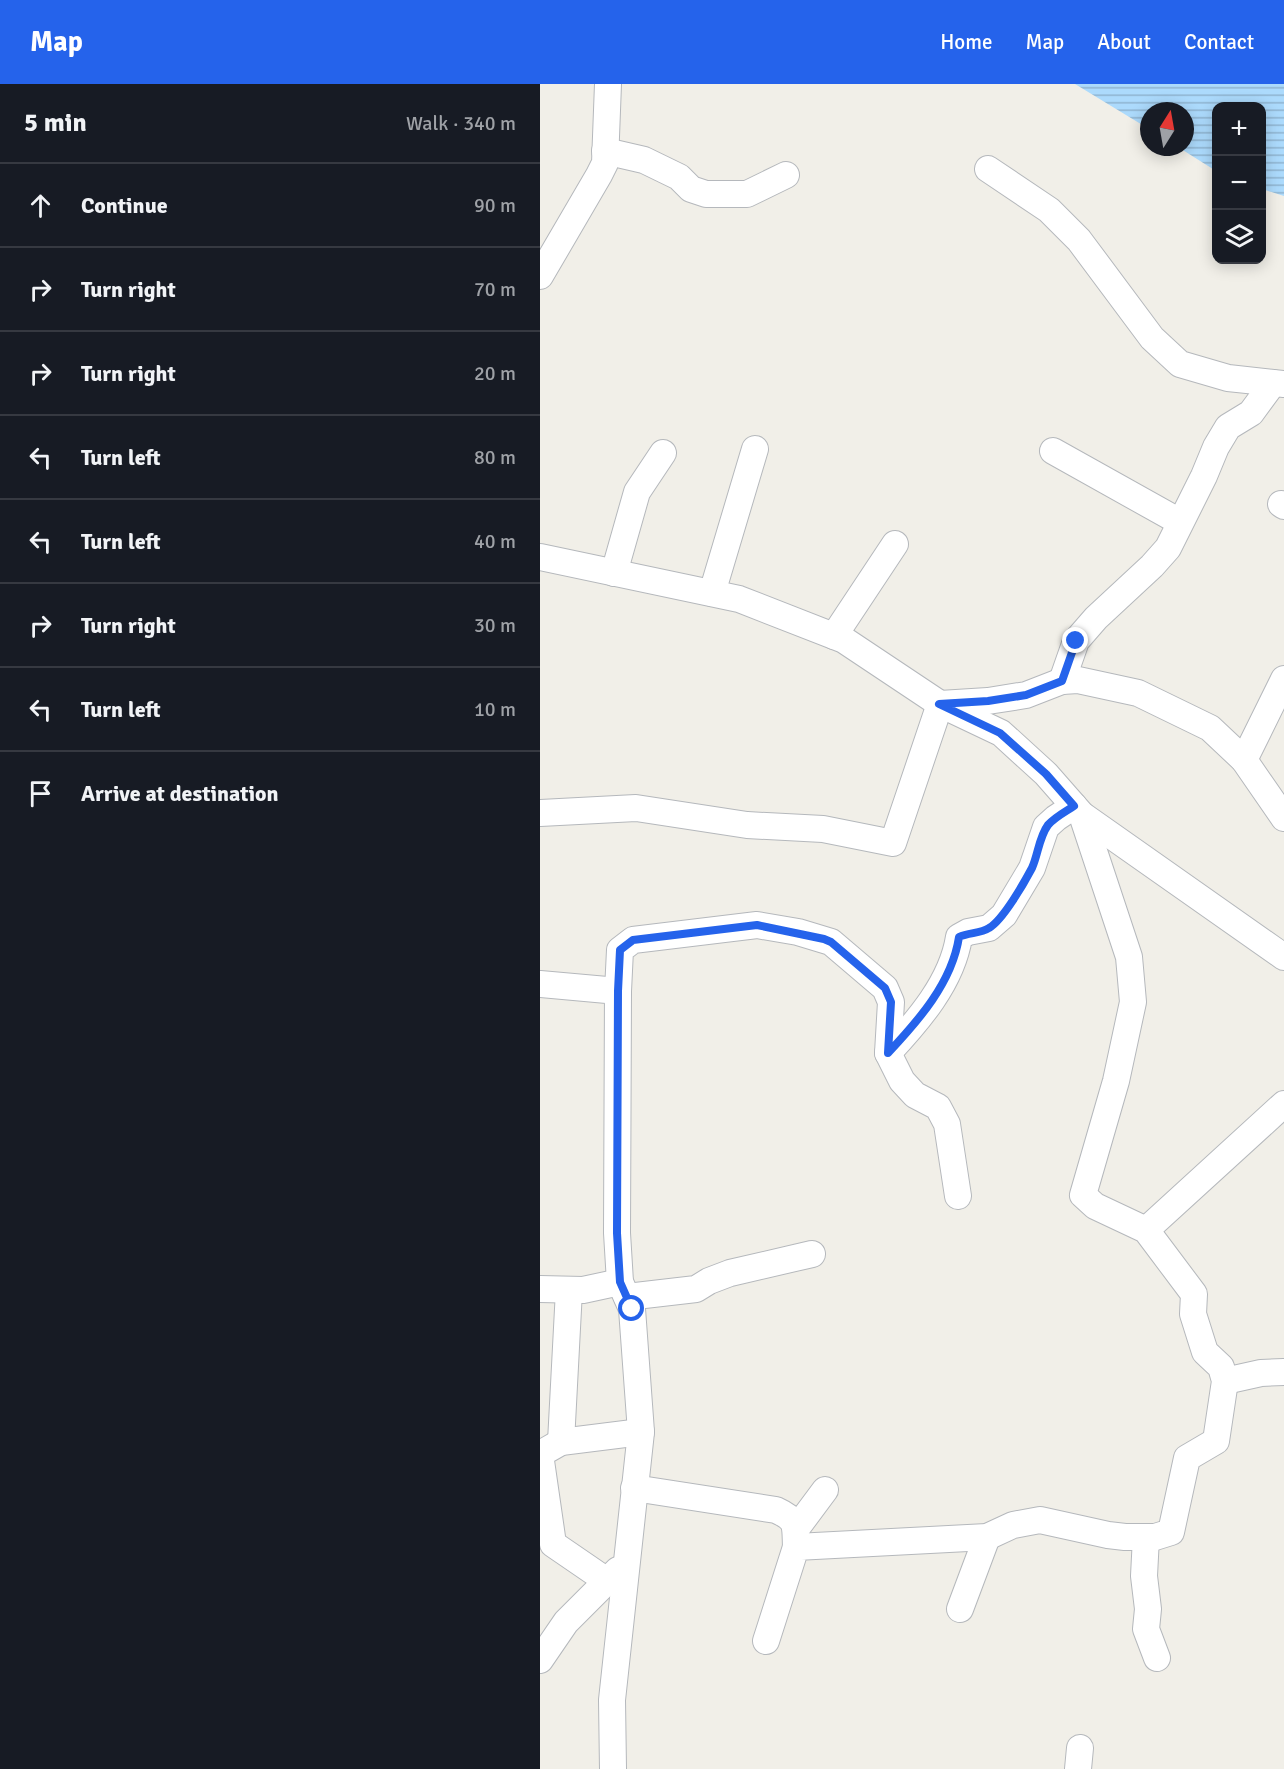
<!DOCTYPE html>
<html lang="en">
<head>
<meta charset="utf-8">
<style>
	body { margin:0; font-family:Signika,sans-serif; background:#20242c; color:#f1f3f6 }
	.controls { position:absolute; right:18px; top:18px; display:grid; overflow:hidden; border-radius:12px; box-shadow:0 3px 15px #0003 }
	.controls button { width:54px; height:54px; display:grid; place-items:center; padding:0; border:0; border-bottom:2px solid #363941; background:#171b24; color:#f1f3f6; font:30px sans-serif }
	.compass { position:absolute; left:600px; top:18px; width:54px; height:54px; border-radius:50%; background:#171b24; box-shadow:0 3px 15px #0003; rotate:11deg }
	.stop { position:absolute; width:18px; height:18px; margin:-14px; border:4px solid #2563eb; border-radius:50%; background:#fff }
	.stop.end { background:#2563eb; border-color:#fff; box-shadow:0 2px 6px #0008 }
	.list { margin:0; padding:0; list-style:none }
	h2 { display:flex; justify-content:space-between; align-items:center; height:78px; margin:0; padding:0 24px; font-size:26px }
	h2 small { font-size:20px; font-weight:400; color:#9ea1a6 }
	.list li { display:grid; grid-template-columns:39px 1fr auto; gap:18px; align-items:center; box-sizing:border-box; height:84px; padding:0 24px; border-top:2px solid #363941 }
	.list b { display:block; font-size:22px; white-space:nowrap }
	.list em { font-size:20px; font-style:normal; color:#9ea1a6 }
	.icon { flex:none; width:33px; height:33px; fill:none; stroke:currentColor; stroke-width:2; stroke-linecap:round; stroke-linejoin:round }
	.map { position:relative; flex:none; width:744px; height:1685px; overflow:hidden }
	header { display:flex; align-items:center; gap:36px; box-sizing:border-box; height:84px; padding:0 30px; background:#2563eb; color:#fff }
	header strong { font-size:28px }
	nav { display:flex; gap:33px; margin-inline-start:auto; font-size:21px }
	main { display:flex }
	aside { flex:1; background:#171b24 }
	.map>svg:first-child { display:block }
</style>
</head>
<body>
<header>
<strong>Map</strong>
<nav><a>Home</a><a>Map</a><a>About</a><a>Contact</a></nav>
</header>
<main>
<aside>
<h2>5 min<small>Walk · 340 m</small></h2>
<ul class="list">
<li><svg class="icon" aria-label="ahead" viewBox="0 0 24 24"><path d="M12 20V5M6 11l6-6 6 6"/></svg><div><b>Continue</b></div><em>90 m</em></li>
<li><svg class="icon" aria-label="right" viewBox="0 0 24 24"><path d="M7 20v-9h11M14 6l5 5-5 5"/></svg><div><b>Turn right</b></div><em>70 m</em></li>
<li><svg class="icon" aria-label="right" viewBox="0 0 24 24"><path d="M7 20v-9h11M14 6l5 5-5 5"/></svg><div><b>Turn right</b></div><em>20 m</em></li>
<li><svg class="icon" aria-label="left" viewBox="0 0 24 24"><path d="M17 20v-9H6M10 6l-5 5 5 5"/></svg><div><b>Turn left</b></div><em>80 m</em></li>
<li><svg class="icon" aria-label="left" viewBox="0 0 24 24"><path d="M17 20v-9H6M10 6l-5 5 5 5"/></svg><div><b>Turn left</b></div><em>40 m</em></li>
<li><svg class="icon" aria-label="right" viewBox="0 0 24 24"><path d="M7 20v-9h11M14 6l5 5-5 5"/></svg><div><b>Turn right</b></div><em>30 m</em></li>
<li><svg class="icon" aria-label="left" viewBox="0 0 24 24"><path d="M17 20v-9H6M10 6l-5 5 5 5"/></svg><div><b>Turn left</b></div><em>10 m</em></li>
<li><svg class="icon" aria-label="arrive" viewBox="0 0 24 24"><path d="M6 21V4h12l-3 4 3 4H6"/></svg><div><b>Arrive at destination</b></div></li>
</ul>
</aside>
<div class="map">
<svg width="744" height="1685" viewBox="0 0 744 1685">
	<defs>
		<pattern id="water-rules" width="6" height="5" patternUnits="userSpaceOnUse" patternTransform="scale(1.5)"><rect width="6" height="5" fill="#acdafc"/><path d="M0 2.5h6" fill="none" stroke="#8fb4d0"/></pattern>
	</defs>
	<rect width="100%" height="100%" fill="#f1efe8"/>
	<polygon fill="url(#water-rules)" points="535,0 744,0 744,112 722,105 722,22 676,22 676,87 638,63 645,63 645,27 609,27 609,45"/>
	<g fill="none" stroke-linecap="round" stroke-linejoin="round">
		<g stroke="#b5b8bc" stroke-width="28">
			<g id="street">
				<polyline points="65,67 104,76 139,93 151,105 166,110 207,110 246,91"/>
				<polyline points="448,85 509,126 539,156 612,254 640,280 688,294 744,300"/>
				<polyline points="0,192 59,91 65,79 68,0"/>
				<polyline points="513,367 640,438"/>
				<polyline points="741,420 744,422"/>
				<polyline points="0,473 199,515 304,556 400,620 461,649 506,690 542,731 744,873"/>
				<polyline points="74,489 97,408 123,369"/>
				<polyline points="172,509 215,365"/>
				<polyline points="294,552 355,460"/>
				<polyline points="522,597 536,557 556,534 612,482 628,464 664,392 676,363 688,343 711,329 733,299"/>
				<polyline points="704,676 744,595"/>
				<polyline points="0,729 96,724 207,741 283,745 353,759 400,620 448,617 486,611 522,597 538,596 598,609 670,644 704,676 744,734"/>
				<polyline points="0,900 78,907 77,1149 80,1198 92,1225 101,1348 72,1616 73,1685"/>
				<polyline points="78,907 80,866 93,856 217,841 258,848 291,858 345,904 351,918 348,969 362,997 375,1011 398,1023 407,1040 418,1112"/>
				<path d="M348 969C378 937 412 898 419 853L428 848 449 844 464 831 492 784 506 743 516 734 534 722"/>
				<polyline points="606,1146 744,1020"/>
				<polyline points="0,1205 43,1206 80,1198"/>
				<polyline points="87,1213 156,1205 169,1197 190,1189 272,1170"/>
				<polyline points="685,1297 721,1289 744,1288"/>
				<polyline points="21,1358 29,1206"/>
				<path d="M94 1404 236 1426C258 1436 255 1441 256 1463"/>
				<polyline points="256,1445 285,1406"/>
				<polyline points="606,1453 604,1492 608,1525 606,1545 617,1574"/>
				<polyline points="67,1497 13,1460 0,1370 21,1358 101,1348"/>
				<polyline points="420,1525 447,1453"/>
				<polyline points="226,1557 256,1463 447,1453 473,1441 500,1436 568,1451 585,1453 615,1453 631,1448 647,1374 676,1357 685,1297 681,1283 665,1268 653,1230 654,1210 606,1146 555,1122 543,1111 576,997 593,918 589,873 542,731"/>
				<polyline points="0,1576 26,1538 78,1486"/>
				<polyline points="538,1685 540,1664"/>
			</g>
		</g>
		<use href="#street" stroke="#fff" stroke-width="26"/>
	</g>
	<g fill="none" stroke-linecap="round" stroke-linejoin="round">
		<path stroke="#2563eb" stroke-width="8" d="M92 1225 80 1198 77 1149 78 907 80 866 93 856 217 841 284 855 291 858 345 904 351 918 348 969C378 937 412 899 419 853 429 848 440 850 449 844 463 836 484 799 492 784 498 771 499 753 508 741 515 733 525 728 534 722L506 690 460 649 399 620 448 617 486 611 522 597 536 557"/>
	</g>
</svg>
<div class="controls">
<button>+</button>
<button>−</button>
<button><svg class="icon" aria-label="layers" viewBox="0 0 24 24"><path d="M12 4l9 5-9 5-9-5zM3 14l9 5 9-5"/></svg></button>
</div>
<svg class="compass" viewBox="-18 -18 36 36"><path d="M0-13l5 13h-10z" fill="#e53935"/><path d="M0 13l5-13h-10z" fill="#9ea1a6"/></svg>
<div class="stop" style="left:92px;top:1225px"></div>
<div class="stop end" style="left:536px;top:557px"></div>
</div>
</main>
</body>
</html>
